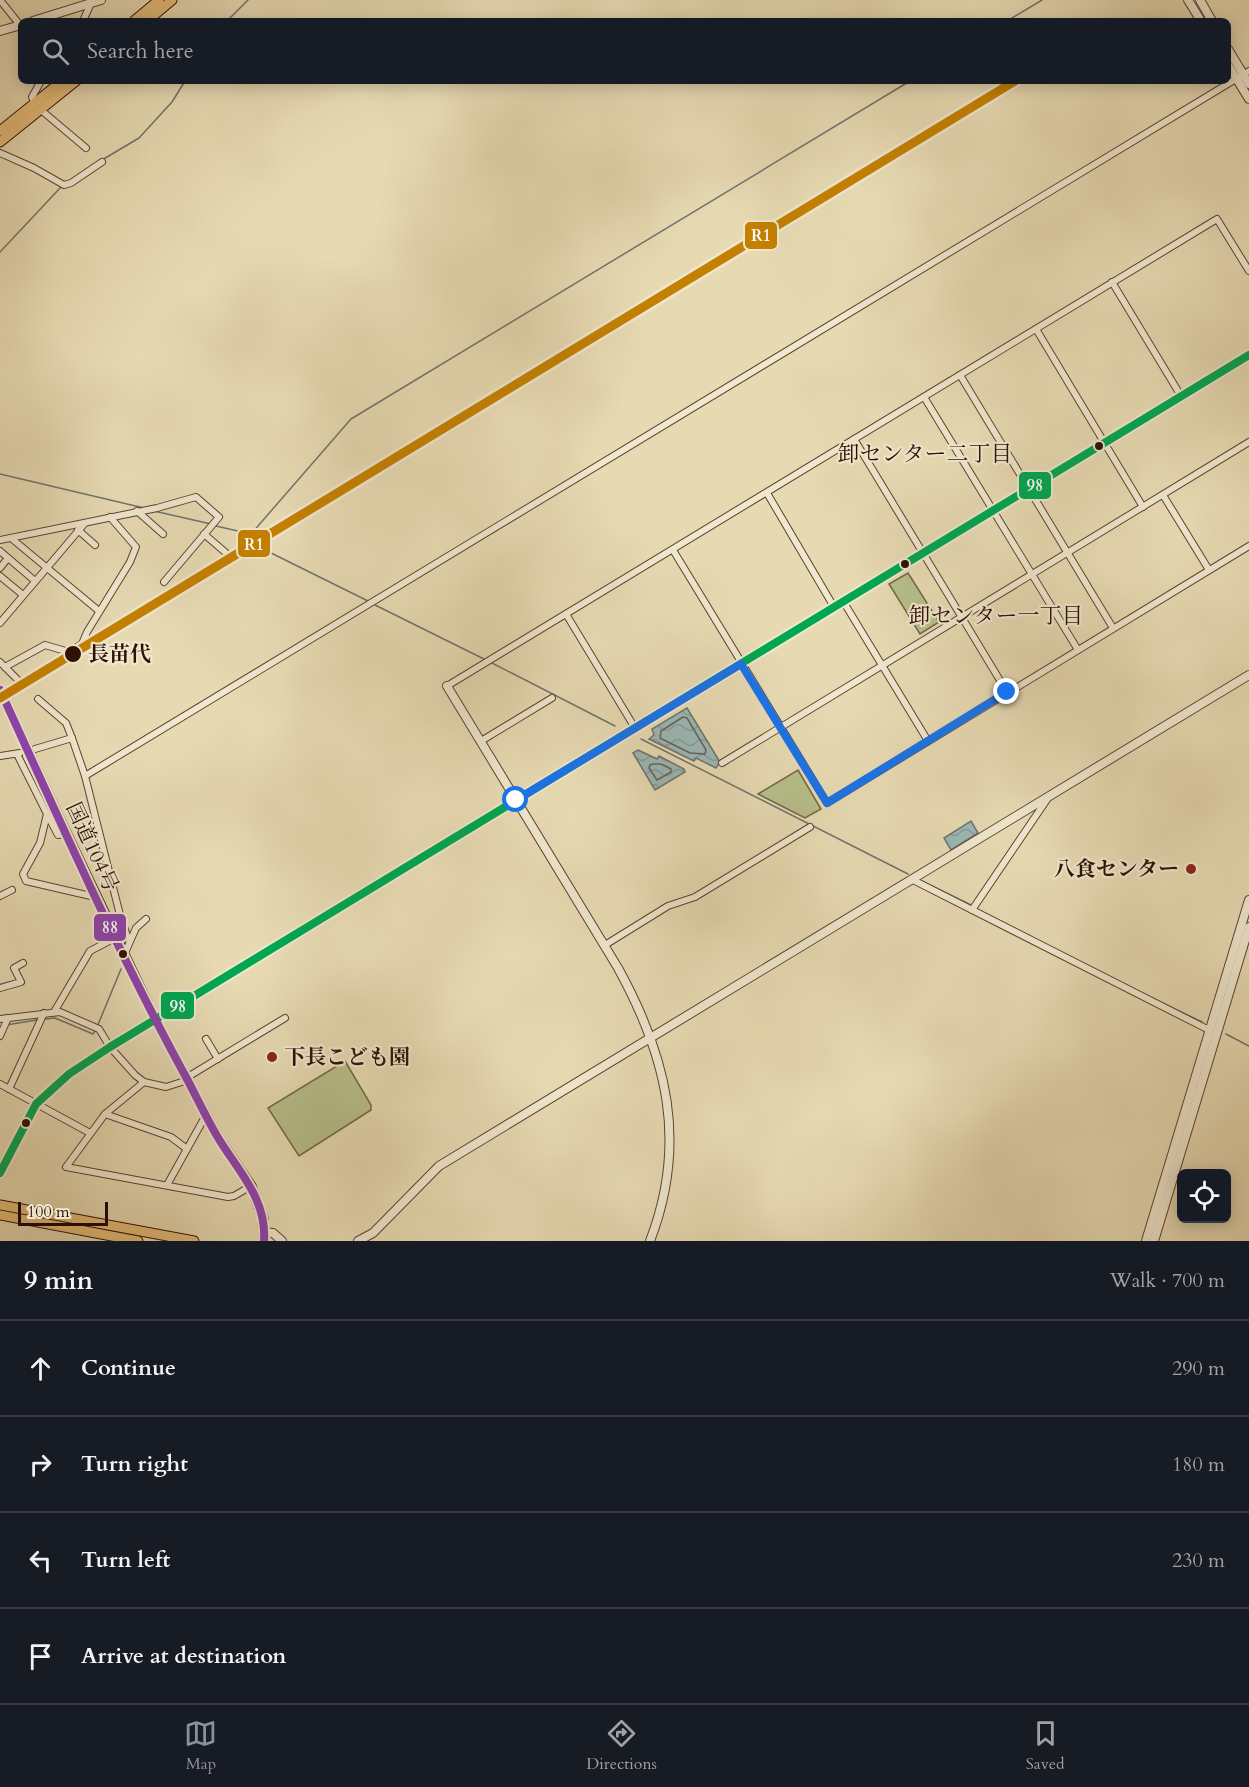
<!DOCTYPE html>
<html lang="en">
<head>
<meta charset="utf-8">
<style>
	body { margin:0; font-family:Cardo,"Noto Serif JP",serif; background:#20242c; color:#f1f3f6 }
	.controls { position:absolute; right:18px; bottom:18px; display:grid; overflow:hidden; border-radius:9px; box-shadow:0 3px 15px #0003 }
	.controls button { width:54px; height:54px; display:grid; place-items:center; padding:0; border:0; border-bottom:2px solid #363941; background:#171b24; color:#f1f3f6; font:30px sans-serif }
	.scale { position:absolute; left:18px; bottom:15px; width:90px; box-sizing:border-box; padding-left:6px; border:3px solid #2d0f03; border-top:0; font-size:16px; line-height:21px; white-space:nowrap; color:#2d0f03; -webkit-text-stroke:4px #efe7ce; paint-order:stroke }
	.stop { position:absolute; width:18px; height:18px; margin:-14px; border:4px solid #1a73e8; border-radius:50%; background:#fff }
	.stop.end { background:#1a73e8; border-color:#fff; box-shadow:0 2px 6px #0008 }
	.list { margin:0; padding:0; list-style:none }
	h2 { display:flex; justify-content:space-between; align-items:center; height:78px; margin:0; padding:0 24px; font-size:26px }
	h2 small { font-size:20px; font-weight:400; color:#9ea1a6 }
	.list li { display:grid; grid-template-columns:39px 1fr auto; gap:18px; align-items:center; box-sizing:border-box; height:96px; padding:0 24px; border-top:2px solid #363941 }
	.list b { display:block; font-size:22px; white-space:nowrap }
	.list em { font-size:20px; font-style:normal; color:#9ea1a6 }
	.icon { flex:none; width:33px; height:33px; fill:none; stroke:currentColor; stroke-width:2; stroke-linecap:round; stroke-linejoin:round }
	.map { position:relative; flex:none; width:1249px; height:1241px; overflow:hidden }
	.search { position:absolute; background:#171b24; box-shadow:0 3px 15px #0003; left:18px; right:18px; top:18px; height:66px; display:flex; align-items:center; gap:15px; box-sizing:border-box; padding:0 21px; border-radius:9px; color:#9ea1a6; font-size:22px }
	.sheet { height:462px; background:#171b24 }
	nav { display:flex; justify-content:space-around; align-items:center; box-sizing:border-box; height:84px; border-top:2px solid #363941; background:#171b24; font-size:16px; color:#9ea1a6 }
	nav a { display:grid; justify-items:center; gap:3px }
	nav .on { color:#8c9099 }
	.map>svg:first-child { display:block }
</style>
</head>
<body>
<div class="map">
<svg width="1249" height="1241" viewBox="0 0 1249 1241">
	<defs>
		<pattern id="water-waves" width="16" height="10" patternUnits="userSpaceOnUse" patternTransform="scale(1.5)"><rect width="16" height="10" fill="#9ab8b6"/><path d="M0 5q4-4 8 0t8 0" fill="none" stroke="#859d9b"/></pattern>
	</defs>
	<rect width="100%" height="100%" fill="#e7dab3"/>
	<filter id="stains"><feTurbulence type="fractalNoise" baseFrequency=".00333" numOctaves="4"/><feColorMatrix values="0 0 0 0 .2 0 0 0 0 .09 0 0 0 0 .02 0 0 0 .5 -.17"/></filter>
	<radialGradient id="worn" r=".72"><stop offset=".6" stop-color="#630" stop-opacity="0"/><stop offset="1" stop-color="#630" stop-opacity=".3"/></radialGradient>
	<g fill="#b7bf8b" stroke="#726747" stroke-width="1.5">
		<polygon points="908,573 939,622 920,634 889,584"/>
		<polygon points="798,770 821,809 805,818 758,794"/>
		<polygon points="345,1061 371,1105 371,1110 299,1156 268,1108"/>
	</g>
	<g fill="url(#water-waves)" stroke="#6e746e" stroke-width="1.5">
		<polygon points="687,708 720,762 716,768 696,758 694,761 649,739 654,735 652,729"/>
		<polygon points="638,750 657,759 659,756 684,769 685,772 655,790 633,753"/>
		<polygon points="971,821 978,833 951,850 944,838"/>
	</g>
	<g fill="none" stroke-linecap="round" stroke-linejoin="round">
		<g stroke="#64645c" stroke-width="1.5">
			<polygon points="683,717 687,718 706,750 705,754 690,753 660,738 661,731"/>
			<polygon points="653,764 661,764 671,769 671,772 657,780 649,768 650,765"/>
		</g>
		<g stroke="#6e746e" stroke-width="1.5">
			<polyline points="227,21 248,0"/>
			<polyline points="1007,21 1042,0"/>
			<polyline points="102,160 139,138 172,102 185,81"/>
			<polyline points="0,252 61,187"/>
			<polyline points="0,474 144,508"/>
			<polyline points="154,511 211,524"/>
			<polyline points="216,526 251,534 263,549 368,601"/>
			<polyline points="251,534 351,419 910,81"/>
			<polyline points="375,605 486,660"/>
			<polyline points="490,662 615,726"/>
			<polyline points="641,739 908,874"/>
			<polyline points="922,881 971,905"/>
			<polyline points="975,908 1030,936"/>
			<polyline points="1152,998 1202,1022"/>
			<polyline points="45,1019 55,1018 93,1034 95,1031"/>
			<polyline points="6,1025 37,1020"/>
			<polyline points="97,1027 121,969"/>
			<polyline points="1226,1034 1249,1046"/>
		</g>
		<g stroke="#5c422f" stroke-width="8">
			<g id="minor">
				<polyline points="0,0 20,25"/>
				<polyline points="83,21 92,1"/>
				<polyline points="35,104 32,97 41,81"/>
				<polyline points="41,110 86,148"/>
				<polyline points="0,153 34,168 64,185 71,183 102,162"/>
				<polyline points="1112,282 1181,396"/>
				<polyline points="1036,329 1143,507"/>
				<polyline points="960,375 1113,628"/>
				<polyline points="924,397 1078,650"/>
				<polyline points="854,439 1007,692"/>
				<polyline points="767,493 834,607"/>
				<polyline points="1163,495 1209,570"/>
				<polyline points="137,511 163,534"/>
				<polyline points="78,530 95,545"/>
				<polyline points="204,534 225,552"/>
				<polyline points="11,538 99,611"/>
				<polyline points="0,540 157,508 196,497 219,517 164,582"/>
				<polyline points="673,550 827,803 1249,546"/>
				<polyline points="0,551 35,581"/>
				<polyline points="0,568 8,558"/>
				<polyline points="0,576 23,595"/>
				<polyline points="843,601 928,741"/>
				<polyline points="566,614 635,728"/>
				<polyline points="0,623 85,523"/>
				<polyline points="0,662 19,681"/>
				<polyline points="5,667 45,645 69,652 82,644 87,632 130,562 136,547 110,517"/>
				<polyline points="447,686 1217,219 1249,271"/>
				<polyline points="38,699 66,723 72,738 85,776 120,915 128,939 130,940"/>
				<polyline points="481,741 552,698"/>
				<polyline points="35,749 72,738"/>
				<polyline points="17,754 47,814 40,843 23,874 26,881 95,897"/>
				<polyline points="0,756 20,753"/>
				<polyline points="722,763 1249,442"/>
				<polyline points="85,776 1249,71"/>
				<polyline points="47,814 58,835 66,834"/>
				<polyline points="913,880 1209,1030"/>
				<polyline points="0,896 12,890"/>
				<polyline points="972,910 1048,798"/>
				<polyline points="605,945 668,906 695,897 810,827"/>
				<polyline points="124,955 136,928 146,919"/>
				<polyline points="0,988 21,982 14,968 23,963"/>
				<polyline points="54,1012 90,951 115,938"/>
				<polyline points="0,1019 60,1012 99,1029 110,1047 135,1075 144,1082 166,1087 188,1080"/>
				<polyline points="0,1036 8,1018"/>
				<polyline points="206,1039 218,1059"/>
				<polyline points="186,1078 285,1018"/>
				<polyline points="144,1082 105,1114 66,1167 228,1197 234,1196 251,1186"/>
				<polyline points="0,1084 90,1133"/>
				<polyline points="9,1089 44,1013"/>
				<polyline points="105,1114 171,1137 187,1149"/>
				<polyline points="167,1185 206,1115"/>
			</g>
		</g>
		<g stroke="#5c422f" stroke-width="10">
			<g id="tertiary">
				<polyline points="1188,0 1201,21"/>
				<polyline points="1200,0 1212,21"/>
				<polyline points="33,21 101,0"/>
				<polyline points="0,31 21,25"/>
				<polyline points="1228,49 1249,84"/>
				<polyline points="1228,65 1249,99"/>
				<path d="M447 686 618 968C667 1057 688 1143 650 1241"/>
				<polyline points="0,1173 36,1104 69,1074 110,1047 1249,355"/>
				<polyline points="264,1232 273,1233 282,1241"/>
				<polyline points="358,1241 373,1233 439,1166 1249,675"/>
				<polyline points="1146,1241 1249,900"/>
				<polyline points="1154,1241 1249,927"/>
			</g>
		</g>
		<g stroke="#2d0f03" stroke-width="11">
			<g id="trunk">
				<polyline points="134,21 159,0"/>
				<polyline points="147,21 172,0"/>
				<polyline points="0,131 62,81"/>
				<polyline points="0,142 76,81"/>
				<polyline points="58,816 155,1019 217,1136 251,1186 263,1218 264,1241"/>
				<polyline points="0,1205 194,1241"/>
				<polyline points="0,1215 138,1241"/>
			</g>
		</g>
		<use href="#minor" stroke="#efe7ce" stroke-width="6"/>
		<use href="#tertiary" stroke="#efe7ce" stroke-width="8"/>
		<use href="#trunk" stroke="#e4bd7a" stroke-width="9"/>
		<g stroke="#2d0f03" stroke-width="11" stroke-linecap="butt">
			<polyline id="trunk-bridge" points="0,690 58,816"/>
		</g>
		<use href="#trunk-bridge" stroke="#e4bd7a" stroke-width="9"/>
		<g stroke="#efe7ce" stroke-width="12">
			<polyline id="bus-1" points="0,1173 36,1104 69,1074 110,1047 1249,355"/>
		</g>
		<g stroke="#efe7ce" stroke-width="12">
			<path id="bus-2" d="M0 690C60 821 118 953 187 1079 197 1098 206 1117 217 1136 237 1170 267 1198 264 1241"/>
		</g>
		<use href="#bus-1" stroke="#00a651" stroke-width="8"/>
		<use href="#bus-2" stroke="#8e44ad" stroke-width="8"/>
		<g stroke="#efe7ce" stroke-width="14">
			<polyline id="rail-1" points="0,698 1015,81"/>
		</g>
		<use href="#rail-1" stroke="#c48001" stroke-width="9"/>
	</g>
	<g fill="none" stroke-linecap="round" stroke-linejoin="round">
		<polyline stroke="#1a73e8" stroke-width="8" points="516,800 741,664 827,803 1007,692"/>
	</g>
	<g fill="#2d0f03" stroke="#efe7ce" stroke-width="2">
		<circle cx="1099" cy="446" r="5"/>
		<circle cx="905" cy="564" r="5"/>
		<circle cx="73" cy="654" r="9"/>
		<circle cx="123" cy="954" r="5"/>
		<circle cx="26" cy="1123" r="5"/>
	</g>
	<g fill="#8f2418" stroke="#efe7ce" stroke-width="2">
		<circle cx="1191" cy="869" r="6"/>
		<circle cx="272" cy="1057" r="6"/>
	</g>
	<g text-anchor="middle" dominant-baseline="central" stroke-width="4.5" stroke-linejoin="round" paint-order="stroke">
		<g font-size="21" font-weight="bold" fill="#2d0f03" stroke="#efe7ce" text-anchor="start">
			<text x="88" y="654">長苗代</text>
		</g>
		<g font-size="21" fill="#2d0f03" stroke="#efe7ce">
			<text transform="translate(92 847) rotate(65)">国道104号</text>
		</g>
		<g font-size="21" font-weight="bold" fill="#2d0f03" stroke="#efe7ce" text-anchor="end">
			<text x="1179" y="869">八食センター</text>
			<text x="284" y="1057" text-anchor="start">下長こども園</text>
		</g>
		<g font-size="22" fill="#2d0f03" stroke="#efe7ce">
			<text x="925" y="454">卸センター二丁目</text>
			<text x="996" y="616">卸センター一丁目</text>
		</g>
	</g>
	<g stroke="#efe7ce" stroke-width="2">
		<rect x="744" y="221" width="34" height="29" rx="6" fill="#c48001"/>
		<rect x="1018" y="471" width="34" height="29" rx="6" fill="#00a651"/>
		<rect x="237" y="529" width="34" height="29" rx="6" fill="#c48001"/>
		<rect x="93" y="913" width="34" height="29" rx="6" fill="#8e44ad"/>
		<rect x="160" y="991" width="35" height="29" rx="6" fill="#00a651"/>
	</g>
	<g font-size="16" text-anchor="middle" font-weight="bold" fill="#fff">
		<text x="761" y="241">R1</text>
		<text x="1035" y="491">98</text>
		<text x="254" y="550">R1</text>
		<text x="110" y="933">88</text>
		<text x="178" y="1012">98</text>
	</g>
	<rect width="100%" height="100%" filter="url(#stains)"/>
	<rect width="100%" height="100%" fill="url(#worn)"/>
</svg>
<div class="controls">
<button><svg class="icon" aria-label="locate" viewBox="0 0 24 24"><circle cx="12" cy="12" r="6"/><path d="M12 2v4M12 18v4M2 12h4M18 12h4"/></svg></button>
</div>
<div class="scale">100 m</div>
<div class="stop" style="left:516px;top:800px"></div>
<div class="stop end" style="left:1007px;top:692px"></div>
<div class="search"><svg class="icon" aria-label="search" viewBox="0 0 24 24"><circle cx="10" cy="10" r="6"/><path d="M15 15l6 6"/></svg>Search here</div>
</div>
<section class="sheet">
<h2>9 min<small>Walk · 700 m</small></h2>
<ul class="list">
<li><svg class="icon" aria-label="ahead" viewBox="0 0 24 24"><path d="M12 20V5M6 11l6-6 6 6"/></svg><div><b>Continue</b></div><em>290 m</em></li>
<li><svg class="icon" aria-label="right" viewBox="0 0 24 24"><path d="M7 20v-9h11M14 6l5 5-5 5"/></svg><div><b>Turn right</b></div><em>180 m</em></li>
<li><svg class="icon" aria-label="left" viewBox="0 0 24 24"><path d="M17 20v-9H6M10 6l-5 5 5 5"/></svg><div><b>Turn left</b></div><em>230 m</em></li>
<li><svg class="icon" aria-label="arrive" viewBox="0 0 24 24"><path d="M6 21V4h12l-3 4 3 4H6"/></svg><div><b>Arrive at destination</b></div></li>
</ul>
</section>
<nav>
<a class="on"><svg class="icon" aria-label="map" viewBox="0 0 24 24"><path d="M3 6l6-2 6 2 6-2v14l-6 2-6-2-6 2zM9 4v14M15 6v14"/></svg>Map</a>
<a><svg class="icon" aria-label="directions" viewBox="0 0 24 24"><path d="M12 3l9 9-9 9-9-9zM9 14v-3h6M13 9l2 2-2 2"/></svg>Directions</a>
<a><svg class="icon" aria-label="saved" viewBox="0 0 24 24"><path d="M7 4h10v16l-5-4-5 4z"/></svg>Saved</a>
</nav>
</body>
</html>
